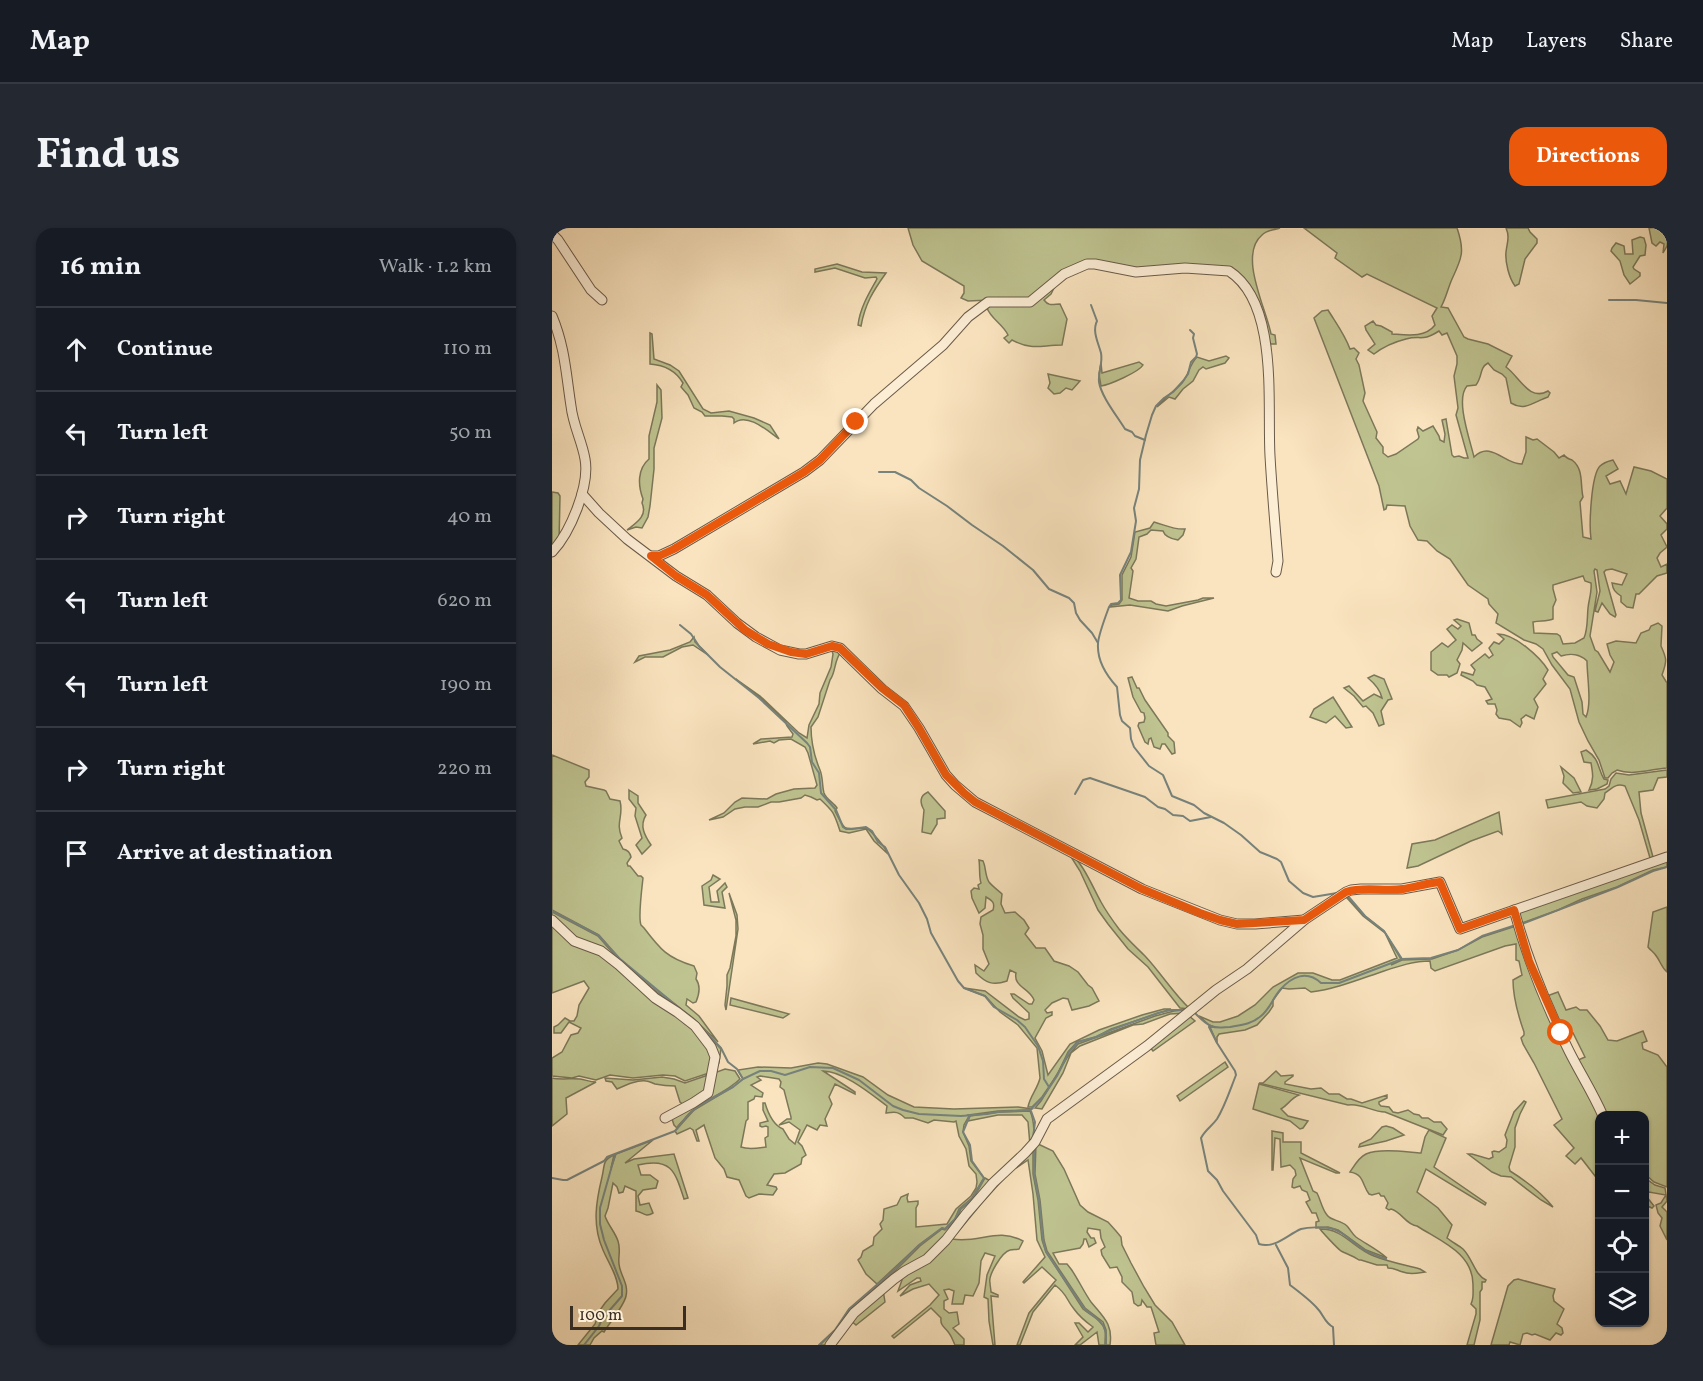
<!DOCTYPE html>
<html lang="en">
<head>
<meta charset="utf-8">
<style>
	body { margin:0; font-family:Vollkorn,serif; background:#242831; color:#f1f3f6 }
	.controls { position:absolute; right:18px; bottom:18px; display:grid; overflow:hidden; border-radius:12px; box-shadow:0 2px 4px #0004 }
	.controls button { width:54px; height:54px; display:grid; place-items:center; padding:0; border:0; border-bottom:2px solid #363941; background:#171b24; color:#f1f3f6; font:30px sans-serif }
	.scale { position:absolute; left:18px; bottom:15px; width:116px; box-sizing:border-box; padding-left:6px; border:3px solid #3a2d22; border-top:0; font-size:16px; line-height:21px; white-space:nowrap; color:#3a2d22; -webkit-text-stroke:4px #fcedd5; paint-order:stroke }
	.stop { position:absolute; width:18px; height:18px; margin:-14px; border:4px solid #ea580c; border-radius:50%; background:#fff }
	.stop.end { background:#ea580c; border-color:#fff; box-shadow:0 2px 6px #0008 }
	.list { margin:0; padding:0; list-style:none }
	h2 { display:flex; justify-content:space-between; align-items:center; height:78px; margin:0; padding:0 24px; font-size:26px }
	h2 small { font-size:20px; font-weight:400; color:#9ea1a6 }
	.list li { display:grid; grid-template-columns:39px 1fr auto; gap:18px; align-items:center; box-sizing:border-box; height:84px; padding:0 24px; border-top:2px solid #363941 }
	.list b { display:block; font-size:22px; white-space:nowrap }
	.list em { font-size:20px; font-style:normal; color:#9ea1a6 }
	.icon { flex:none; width:33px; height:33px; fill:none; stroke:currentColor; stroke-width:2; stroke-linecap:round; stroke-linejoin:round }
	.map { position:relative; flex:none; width:1115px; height:1117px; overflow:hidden; border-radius:18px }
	header { display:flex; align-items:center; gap:36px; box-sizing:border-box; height:84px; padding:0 30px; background:#171b24; border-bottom:2px solid #363941 }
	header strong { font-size:28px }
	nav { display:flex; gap:33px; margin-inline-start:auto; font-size:21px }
	.intro { display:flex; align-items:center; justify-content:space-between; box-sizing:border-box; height:144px; padding:0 36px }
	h1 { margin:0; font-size:42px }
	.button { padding:15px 27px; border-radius:18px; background:#ea580c; color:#fff; font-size:21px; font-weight:700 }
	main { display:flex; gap:36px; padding:0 36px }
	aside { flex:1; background:#171b24; border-radius:18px; box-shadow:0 2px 4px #0004 }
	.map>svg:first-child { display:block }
</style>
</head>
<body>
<header>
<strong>Map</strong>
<nav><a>Map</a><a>Layers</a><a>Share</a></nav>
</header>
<div class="intro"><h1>Find us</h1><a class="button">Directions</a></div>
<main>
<aside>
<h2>16 min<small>Walk · 1.2 km</small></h2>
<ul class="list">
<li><svg class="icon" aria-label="ahead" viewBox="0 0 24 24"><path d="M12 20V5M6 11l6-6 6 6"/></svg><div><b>Continue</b></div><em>110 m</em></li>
<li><svg class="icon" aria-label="left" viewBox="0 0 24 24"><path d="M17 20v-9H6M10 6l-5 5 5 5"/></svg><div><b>Turn left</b></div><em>50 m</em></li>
<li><svg class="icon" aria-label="right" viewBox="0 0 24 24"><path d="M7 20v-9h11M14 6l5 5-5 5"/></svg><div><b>Turn right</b></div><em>40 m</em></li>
<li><svg class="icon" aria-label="left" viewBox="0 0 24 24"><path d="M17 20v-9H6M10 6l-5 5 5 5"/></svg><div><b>Turn left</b></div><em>620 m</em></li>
<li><svg class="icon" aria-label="left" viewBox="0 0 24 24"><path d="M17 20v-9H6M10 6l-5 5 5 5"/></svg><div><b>Turn left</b></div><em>190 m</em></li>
<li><svg class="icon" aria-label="right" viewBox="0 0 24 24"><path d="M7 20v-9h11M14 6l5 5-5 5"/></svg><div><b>Turn right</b></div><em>220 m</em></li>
<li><svg class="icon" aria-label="arrive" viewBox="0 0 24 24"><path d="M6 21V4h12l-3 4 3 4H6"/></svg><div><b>Arrive at destination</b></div></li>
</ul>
</aside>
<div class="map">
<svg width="1115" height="1117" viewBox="0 0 1115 1117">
	<rect width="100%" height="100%" fill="#fae4bf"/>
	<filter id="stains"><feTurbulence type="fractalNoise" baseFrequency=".00333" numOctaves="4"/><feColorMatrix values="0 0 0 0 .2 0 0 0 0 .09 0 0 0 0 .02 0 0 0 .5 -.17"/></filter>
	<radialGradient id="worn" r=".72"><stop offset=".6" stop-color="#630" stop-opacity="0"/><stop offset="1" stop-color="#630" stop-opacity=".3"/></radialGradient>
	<g fill="#bfc491" stroke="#7c785a" stroke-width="1.5" fill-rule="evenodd">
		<path d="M356 0H728C722 2 715 2 710 7 686 27 714 80 719 106L723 107 724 116H715V108L684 45 603 42 536 35 481 70 416 73 409 70 412 65V58L370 33 361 17Z"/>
		<path d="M752 0H905C913 23 910 30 900 51 896 60 894 70 889 79L896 80 912 109 916 111 936 116 960 128 954 139C967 148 977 174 996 163L998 165 996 169C983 173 973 184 959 175L954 150 950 146 942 142 936 135C927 140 931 148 924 157L915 158C903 171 918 212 922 229 939 212 953 237 970 236L974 224V209L981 212 985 211 1002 224 1007 230 1012 227C1014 230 1017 231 1020 232 1032 241 1028 256 1031 269L1028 274 1031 309 1039 311C1037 297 1039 247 1048 238 1052 234 1057 233 1061 232L1066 241 1054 248 1058 256 1068 253 1074 266 1082 239 1099 243 1115 251V280L1108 288 1115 296V301L1109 307 1115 319 1108 325 1105 330 1109 339 1115 336V345L1105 348 1087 366H1084L1081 380 1075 379 1069 374V368C1063 364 1061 362 1060 355L1070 357 1075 346 1060 341 1054 342 1052 344 1064 387 1063 389 1058 386 1050 375 1046 384 1043 383 1048 363 1045 342 1043 341 1042 343 1045 364 1038 408 1043 422 1046 424 1058 444 1062 434 1058 427 1055 416 1064 413 1084 415 1089 405 1097 402 1099 398 1106 395 1110 398 1109 418C1115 431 1115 433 1110 447L1115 455V540C1099 541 1081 548 1065 542L1060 545 1056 550H1053L1047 532 1036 513 1027 494 1018 461 1000 437 991 421 984 416 972 412 944 395 946 386 937 376 936 371 916 357 898 331 885 323 875 313 866 312 858 298 853 278 835 277 834 281 832 282 827 258 762 90 770 83 776 82C784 95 793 107 798 121L802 120 807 125 804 131 807 137 813 165 811 173 825 204 824 210 831 219V225L836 229 844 226 866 211 867 209 865 202 866 199 871 203 881 198 887 208 888 212 892 214 893 206 890 192 894 191 900 227 902 229 907 228 912 230H916L904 187 906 180 902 148 905 136V128L895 105 890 107 887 103C870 114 869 107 854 111 842 114 831 119 822 126L816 122 823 116 814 102 813 98 821 93 824 97 829 98 840 104V106C855 107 873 110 883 97L880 88 885 80 815 46 810 49 783 30 785 25ZM1031 348 1033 353 1039 355C1040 363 1037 371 1036 380 1035 390 1036 401 1032 410L1023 415 1011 416 1008 408 1005 406 982 405 981 394C988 392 994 394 1001 391V379L1004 372 1001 361V357ZM1005 424 1009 428C1018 425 1028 426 1035 433 1035 449 1040 475 1034 489L1031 486 1030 474 1022 449 1016 447 1001 429 1000 426Z"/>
		<path d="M954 0H976L978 4 985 11V15L973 31 967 56 963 58C957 50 953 34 954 24 955 15 958 9 954 0Z"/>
		<polygon points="1097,0 1115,0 1115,18 1111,25 1112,16 1108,14 1104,18 1100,15"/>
		<polygon points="1088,9 1092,10 1094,17 1093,27 1088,28 1081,39 1082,41 1088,45 1088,48 1078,56 1072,47 1068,33 1059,23 1060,20 1064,15 1072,18 1073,26 1081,26 1080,12"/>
		<path d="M285 36 310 44 334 45C321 63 313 76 309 98L306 97C308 80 317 65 325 51L324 49 313 50 283 40 263 44V41Z"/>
		<path d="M504 56 499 66 492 72C497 79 502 76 508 76L515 91 510 117C489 117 481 123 460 112L457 115 452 110 456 107C451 96 439 91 435 80L437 76H471Z"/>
		<path d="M98 105 100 106 102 131 118 137 127 143 151 181 159 185 177 183 202 190 218 197 227 211C216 203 195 184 182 195V191L180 189 170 188H153L150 184 142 180 136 167 129 159 131 155C124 143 112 137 98 136Z"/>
		<path d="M674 128 677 130 673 135 654 141 651 139 647 142 641 153 631 161 623 171 617 169 605 179C612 169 622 164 630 155 637 147 637 137 645 129L657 133Z"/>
		<path d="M587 134 591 137C587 144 557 157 549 158L547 146 549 135 550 145Z"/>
		<polygon points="496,146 528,153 520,162 514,160 508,165 502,166 496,160 498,155"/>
		<path d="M105 157 109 162 110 190 102 220V241L98 278 96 289 90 300 84 299 75 302C84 295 96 288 90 275L91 271C86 258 85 241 97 231V208L105 174Z"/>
		<polygon points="0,264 6,265 8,268 7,315 0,323"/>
		<path d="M602 294C613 297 622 302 633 301L631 307 626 312C620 311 613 309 611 303L599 302 595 306 587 309 584 331 579 340 581 343 577 370 586 373H599L604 376 614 378 646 372 651 370H662L630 378 616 383 578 377 558 379 560 377 567 376 570 372V347L579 329 583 304 598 300Z"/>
		<polygon points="905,391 917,395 920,407 923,407 925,411 930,415 920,423 911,415 910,422 905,432 908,436 905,445 897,449 895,447 886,447 879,442 879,424 890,415 896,419 904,412 895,401 900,397 906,401 909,398 902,392"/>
		<path d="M946 406C963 406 988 429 996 442L991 451 994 456 982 471 986 479 982 491 974 487 969 491 970 495 968 499 958 492 947 490 944 486 945 482 943 476H936L934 473 940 471 933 459 925 457 921 453 909 447 910 444 921 447 923 442 919 437 933 426 937 430 941 427 937 420 942 414 947 416 952 411Z"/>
		<polygon points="142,409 143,414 156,427 141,417 130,419 111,429 93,429 83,434 87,428 118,422 138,414"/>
		<path d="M279 420 289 424C282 432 284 444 278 452L266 489 259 499C259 513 263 530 268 542 271 549 270 558 272 565 274 571 282 575 285 580L283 583C295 606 290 600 314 600 319 602 334 620 336 626L322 613 314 601 297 605 288 603C282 585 282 584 268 571L265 572 259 569 253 567 249 570 227 574H219L206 579H193L183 581 171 589 157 592 172 585 183 574 190 570 215 571 224 566 242 561 263 560 265 557 256 525 253 519 239 511 227 512 222 515 218 513 201 516 209 511 240 509 241 506 235 498 233 493 207 469 184 451 208 468 247 505 255 510 257 497 267 476 268 465 279 439 281 426Z"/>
		<path d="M822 447 832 451 840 471 836 472 829 483 832 496 827 498 821 485 814 478 811 479 802 468 792 460 797 458 811 473 822 466 830 470C828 461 822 455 816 450Z"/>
		<polygon points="580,449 585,460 587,460 593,472 616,505 616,508 622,514 623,525 620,526 613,516 610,516 608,521 602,519 599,510 597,511 596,516 593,514 586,498 587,495 592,494 593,490 592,485 589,484 581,469 576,450"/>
		<polygon points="781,469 800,499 794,500 783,488 774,495 758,489 762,481"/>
		<path d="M1034 522C1048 531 1045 539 1052 551L1056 552 1055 556 1045 561 1037 562C1042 552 1041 546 1039 535L1032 534 1029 524Z"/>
		<path d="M0 527 37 542V549L33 554 34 558 52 562 54 563 58 571 68 573C72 588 63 594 70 610L67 613 71 621C76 622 78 624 79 629L75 635 76 638H78L86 648H89L91 650C90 659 86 690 89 697 90 698 91 699 92 700 108 721 115 730 142 738L145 745 144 751C149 758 147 767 144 774L141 775 135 771 134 777 147 788 166 814 141 790 87 748 67 730 47 707 0 682Z"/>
		<polygon points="1009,539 1022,550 1029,564 1021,565 1011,555 1012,548"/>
		<path d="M1115 542V549L1106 550 1101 562 1087 564 1089 585 1101 629 1098 630 1087 592 1073 558C1063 555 1061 560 1053 565L1052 571 1045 580 1035 578 1029 574 996 580 994 572 1053 561 1057 558 1059 551 1064 545 1077 547Z"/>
		<path d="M77 562 86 568V575L94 587C87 598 93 608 99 617L90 626 84 617 90 610 83 588 84 580 77 571Z"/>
		<path d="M376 564 393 583V590L385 591V596L379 606 370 604 372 582C368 575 367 568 376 564Z"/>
		<polygon points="947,584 950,606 946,603 919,613 866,638 855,640 860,616 883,612"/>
		<path d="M516 624C530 632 541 660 549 674 554 683 561 693 567 701 575 711 584 719 593 728 609 745 621 765 638 781L628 780 596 739 576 721 556 696 546 682 528 643Z"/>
		<polygon points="1115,631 1115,639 1101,642 1065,659 1030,671 1006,682 967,696 964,684"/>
		<path d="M427 632 431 633C434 639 433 648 437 654 441 659 446 662 450 666L449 676 453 685 463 684 472 692 477 700 473 706 484 720H493L502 733 517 738 526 744 536 757 540 760 547 773 537 778 520 782 516 771 511 770 500 775 493 782 495 785 500 784V787L494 790 483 810 490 823 496 847 518 816 547 802 590 787 612 781H619L559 801 544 809 525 814 516 824 505 847 490 869 480 879H476C478 868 486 860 488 850L485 820 466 797 448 784 433 768 412 760 433 763 467 789 473 792 477 791V785L461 770 459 766H462L477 776H480L482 772C478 760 461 759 464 745L458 742 455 753C441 758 434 755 424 745L423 737 432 743 437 736 431 721V707L428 696 429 689 441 682C443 675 441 673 434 669L433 680 427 685 420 670 419 663 422 660 427 661 426 657 429 655C427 650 428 639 427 632Z"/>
		<polygon points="161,647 168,651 157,659 159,674 167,674 165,663 173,655 175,659 170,664 173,680 152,677 150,658 159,652"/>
		<polygon points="177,665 185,687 186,701 174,782 173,777 175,758 175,747 178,740 184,708 184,692"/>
		<path d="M794 667 813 688 832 703 849 731 839 737 850 732 880 731 906 722 930 709 964 698 1048 888 1047 953 1029 930 1023 936 1014 928 1022 920 1002 897 1010 891 982 835 971 816 969 810 972 807V804C966 787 961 770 961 752L970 747 967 733 964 732V716L953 718 883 743 879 740 878 733C862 733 847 738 832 743 808 751 784 761 759 764L753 760 737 761 730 760 721 772V778L717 784 705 797 693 802 667 806 665 809V815L658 799H662L657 797 647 788 661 794H668L686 788 703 777 721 759 746 745H761L780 752H788L845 730 833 705 811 688 795 670 792 668Z"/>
		<path d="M1115 679V744C1110 740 1109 735 1105 729 1102 724 1099 723 1096 719L1101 684Z"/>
		<polygon points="0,684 46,708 66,731 99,759 141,792 169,821 167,834 137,791 27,712 0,691"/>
		<polygon points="0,694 49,724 134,791 158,819 160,844 133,853 123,848 111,847 81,850 58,847 44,852 27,848 20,850 0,848 0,830 10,824 19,807 26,805 29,800 17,794 9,805 2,805 2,799 6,797 13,790 18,793 22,793 25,788 27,777 37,760 32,753 0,765"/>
		<polygon points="1006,764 1014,782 1024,779 1028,782 1035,782 1048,798 1056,812 1065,813 1091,803 1095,813 1090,815 1091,821 1106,827 1115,839 1115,959 1102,954 1093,946 1092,888 1055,887 1026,832 1033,829 1021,805 1014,807 995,768"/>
		<polygon points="179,770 237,786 231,790 178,777"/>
		<polygon points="632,782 634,785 618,786 591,796 581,797 528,818 519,825 511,845 490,881 483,880 489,873 516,828 526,816 603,788 622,783"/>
		<polygon points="636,787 643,793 601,823 597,818"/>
		<polygon points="673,834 676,839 628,873 625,868"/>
		<path d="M266 835 275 836 311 849 336 867 362 879 402 881 466 879 480 881 478 882 446 883 416 887 417 888 412 897 411 904 417 918 419 933 432 950 420 970 407 981 403 991 393 1001 390 1000 367 1017 325 1056 314 1046 306 1032 309 1029 311 1023 321 1017 322 1009 330 1001 328 996 331 992 332 981 345 977 349 969 356 966 355 970 356 974 366 973V976L364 980V999L395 996 404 981 419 968 424 960 425 954 424 946 417 938 414 921 407 908 404 893 402 894 382 892 376 895 361 890H353C346 883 343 884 334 885L335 878C319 866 291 843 271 843L303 864V866L283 856 277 869 280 876 273 891 275 898 268 897 265 902 255 897 246 914 250 918 254 927 250 930 249 936 233 945 222 946 215 957 224 959 225 961 221 967 207 966 197 970 194 968 187 952 175 949 172 941 163 930 152 897 144 902 147 913H145L141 902 138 900 125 906 123 903 142 882 181 859 191 851 186 842 206 839 239 840ZM208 848 227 851 229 854 228 859 232 862 239 889V891H235L227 897 237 894 248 902 243 916 237 911 231 901C221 897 216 885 213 875H211V882L216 893 208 895V898L210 899 214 898 216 899V908L213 910 214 919C206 920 197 922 189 919L194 893 196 891V874L202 871 203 868 210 869 211 865 199 857 209 852 205 849Z"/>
		<path d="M173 841 183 843 188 851C172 867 148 872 134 889 131 894 127 895 125 900L122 897 120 891 147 874 162 845Z"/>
		<path d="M724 843 729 848 741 847V848L733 854V856L759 861 769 860 777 866H787L795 871H799L810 875 835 867V870L827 874V876L829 878 837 879 841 884 846 885 856 882 862 886 867 887 870 890H876L882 894H889L895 901 891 907 833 884C820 884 810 875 796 877L707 855H711Z"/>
		<path d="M159 846 155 864 133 878 128 874 123 858C118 858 108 857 103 856 100 855 97 853 94 853 84 852 74 857 65 861L60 854 54 853 53 850 81 852 110 849 122 851 133 855Z"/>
		<path d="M0 850C9 852 19 850 28 851 34 852 38 854 44 854L14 870 15 886 0 898Z"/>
		<path d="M707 856 747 867C739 870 736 877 729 881L736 888 756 893 751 900 748 901 738 893 701 881Z"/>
		<path d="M972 873 974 874 968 886 963 900V919L957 939 958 943C974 953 989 964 1001 979L989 972 959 949 949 948 940 944 916 926H920L937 931 941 929 940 924 942 923 947 924 954 919 955 912 953 907 962 884Z"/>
		<path d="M478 883C482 892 484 909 478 917L476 894 470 887H446L416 893 418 888 447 884Z"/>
		<polygon points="834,898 841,900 852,907 834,913 807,919 808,916 819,911 830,899"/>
		<path d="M877 902 894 910 882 939 934 975 933 977 874 941 865 964 886 980 900 997 895 1010C900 1014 906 1017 911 1021 921 1031 922 1046 934 1052L933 1054H930V1061L928 1064V1092L922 1117H915L924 1086V1081L919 1076C922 1070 921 1065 921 1058 922 1025 888 1013 865 998 854 997 850 984 839 981L837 982 834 980 836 975 832 968H829L827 965 820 967 817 966C810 957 812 946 798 944 802 938 807 929 814 926 828 920 854 924 869 925L873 909Z"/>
		<path d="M720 903 731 905V914H749V925L788 945H784L748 930 761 963 765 965C769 973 770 981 775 987 779 993 789 992 795 998 798 1001 800 1006 804 1009 814 1016 825 1021 835 1030L814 1022 786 1002 776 999 764 1000V994L767 993 764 985H760L754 974 758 972 755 964 750 962 748 958 742 960 740 959 741 951 744 947 743 942 738 937 729 939 728 911 723 910 721 942H720Z"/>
		<path d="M101 912 73 935 82 931 122 926 136 970 132 971C123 943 119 929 86 937L89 947H98L106 953 104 960 91 962 86 968 88 977 97 975 101 985C93 990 91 984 84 983V963L73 958 71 964 67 965 65 959 61 955 56 980 53 988C56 997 63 1004 66 1013 69 1022 66 1028 67 1036 68 1047 77 1056 74 1068 72 1078 58 1094 52 1104L50 1103 42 1110 38 1117H26L43 1096 48 1082 53 1075 66 1061C66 1048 56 1034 51 1022 40 997 44 974 50 949 53 937 50 932 62 927L59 940 64 926Z"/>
		<path d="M484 915 501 923 512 941 528 977 536 984 556 994 564 1003 569 1009 570 1017 579 1035 592 1059 603 1077 620 1094 633 1117H604L602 1105 607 1104 599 1079H595L590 1072 589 1077 586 1078 582 1075 580 1064 570 1054V1049L565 1039 558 1040 550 1027 549 1022 553 1019 549 1010 548 1002 536 1000 535 1004 539 1010H542L544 1015 537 1019 534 1011H532L531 1016 528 1020 501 1025 507 1036H515L519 1041C526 1051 532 1064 539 1074 552 1090 561 1096 558 1117H554V1102L551 1094 533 1080 495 1023 492 1012 488 972 483 946Z"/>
		<path d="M481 918V946L486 972 490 1012 494 1024 531 1081C538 1087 550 1092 553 1102 554 1106 553 1112 553 1117H547L545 1104 528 1117H523L531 1109 523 1095H527L536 1104 541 1099C534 1094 527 1088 522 1081 513 1070 516 1067 503 1057L481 1084 468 1117H465L477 1085 504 1052 490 1039 472 1055 471 1054 493 1029 485 1012 481 966 476 932 464 940 462 936Z"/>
		<path d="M454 948 429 976 400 1011C427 1016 445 999 471 1013L467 1021C464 1022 461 1021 458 1022 450 1024 436 1047 438 1055 438 1058 439 1061 439 1064L446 1067V1069L439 1068 443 1117H441L437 1093 436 1071 432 1069 435 1047 443 1028 433 1025 429 1033 427 1055 421 1068 413 1067 411 1076H400L402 1063 397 1061 392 1062 396 1071 392 1073V1081L397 1085 405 1084 407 1096 401 1100 412 1111V1117H403C401 1113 400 1109 397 1105 393 1099 388 1098 389 1090L379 1080 342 1110 340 1108 378 1077 387 1067 377 1056 361 1061 348 1068 358 1057 369 1053 368 1050H365L346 1063 350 1052 349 1047 365 1038Z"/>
		<polygon points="433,950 440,954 374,1030 353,1041 275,1117 268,1117 283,1102 298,1082 344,1042 368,1018 390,1001 393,1002 404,992 409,981 421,971"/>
		<polygon points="1093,950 1103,957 1113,960 1115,973 1110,979 1115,984 1115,1012 1108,998 1110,990 1106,985 1104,977 1109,975 1114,967 1097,964 1094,968 1102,978 1100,980 1093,977"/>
		<path d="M768 1001C791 1000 802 1021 822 1028 837 1034 853 1037 868 1041L873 1044C866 1045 858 1047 851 1044 844 1042 843 1040 836 1040L835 1037H825L809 1032H807C801 1028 795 1026 789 1023 785 1020 771 1005 768 1001Z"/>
		<polygon points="966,1051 1003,1061 1001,1068 1002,1073 1012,1081 1005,1096 1010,1100 1011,1105 1009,1107 1004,1105 998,1112 983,1106 980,1107 975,1105 971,1106 968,1117 958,1114 957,1117 939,1117 956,1058 962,1052"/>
		<polygon points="331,1062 333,1074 304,1097 297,1091"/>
	</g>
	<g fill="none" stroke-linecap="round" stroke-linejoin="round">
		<g stroke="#77837d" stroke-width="2">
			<polyline points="1057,72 1084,72 1115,75"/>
			<path d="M539 77 545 93C540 103 546 114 549 125 551 135 546 144 547 154 549 168 565 188 573 201L580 204 583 208 593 212"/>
			<path d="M638 102 642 106 641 110 645 126 644 129 639 134 636 146 631 153 621 164 612 170 604 178 600 187 594 207 588 232 587 261 582 280 584 293 579 324 568 347 569 372 566 375 559 376 557 379C554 387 546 409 546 416 545 432 555 448 565 459L568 487 570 493 578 500 579 511 582 519 597 538 611 547 620 568 642 577 652 585 672 595 689 607 708 624 725 631 729 634 737 653 751 665 761 669 785 665"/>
			<polyline points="327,244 343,244 359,252 367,260 395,278 420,297 451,318 481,342 497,361 517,370 522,375 524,385 528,392 540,405 546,415"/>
			<polyline points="128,397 139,406 147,418 168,439 207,470 255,515 258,519 260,534 267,545 269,565 284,582 291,599 294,601 300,601 314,599 320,603 326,614 333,619 347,647 367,675 375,691 379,705 406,753 412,760 433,768 442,779 465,792 473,799 486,818 491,833 492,851 497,859"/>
			<polyline points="523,566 531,552 538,550 593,569 606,579 613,581 621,587 631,588 638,593 659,589"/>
			<polyline points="796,668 813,688 832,703 850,731"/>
			<polyline points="0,683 46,707 67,730 144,794"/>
			<polyline points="970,696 1066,659 1101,643 1115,639"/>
			<path d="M641 783C646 788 652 795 659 798 665 801 672 799 678 799 689 797 700 796 709 788 718 781 721 770 728 762 740 748 755 742 769 755H787L850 731 879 730 906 722 930 708 964 697"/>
			<path d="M657 799 665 815 683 843 684 847C678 862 673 878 665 891 660 898 653 902 649 910L656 943 665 952 671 963 704 1007 707 1016C723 1021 735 1007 749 1001 757 999 770 999 777 1000 790 1002 799 1013 809 1020 817 1025 825 1028 834 1031"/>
			<polyline points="152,802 169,820 176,834 185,841 191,851"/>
			<polyline points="479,883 483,894 481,910"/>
			<path d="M482 920V946L487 972 491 1012 494 1024 532 1080C538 1087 551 1092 553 1102 555 1106 553 1112 554 1117"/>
			<polyline points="0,950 11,952 15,952 52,933 55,929 123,903 137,886 148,877 181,859 191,851 208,843 219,843 233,847 258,839 281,840 307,852 341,878 351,882 367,886 409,888 435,886 446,884 478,882 491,869 505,848 517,824 526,814 544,809 559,802 606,785 619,782 635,782"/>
			<path d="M724 1017 736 1040 738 1057C746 1063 758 1072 765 1080 772 1087 772 1094 781 1099L782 1117"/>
			<polyline points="32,1117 47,1098 50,1091 70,1068 70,1058 52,1012 48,996 48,980 63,927"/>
			<polyline points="267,1117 283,1102 297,1081 343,1041 367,1017 390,1000 393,1001 403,991 408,981 420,971 432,950 420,933 418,917 411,904 418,887"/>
		</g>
		<g stroke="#6a5b49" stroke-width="11">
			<g id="street">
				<polyline points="0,6 6,12 39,62 50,72"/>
				<path d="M0 88C13 119 14 146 19 178 21 197 30 213 33 231 38 258 18 305 0 324"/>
				<polyline points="30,266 47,285 75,311 124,348 155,367 185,395 204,409 228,422 247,426 254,426 280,418 288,420 330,461 352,478 367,500 394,547 403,557 423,574 590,661 668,692 685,696 703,696 752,692"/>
				<path d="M99 328H107L122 321 252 244 268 232 322 176 391 117 416 89 436 74H478L512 46 535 36H543L584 44 633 40 677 43C727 75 715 176 718 228 720 263 723 298 726 333L724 344"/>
				<path d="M962 682C975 730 994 777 1017 823 1028 845 1041 865 1051 888"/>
				<polyline points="0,692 22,713 49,723 67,737 103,770 125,784 143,798 159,819 163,829 156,865 141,875 113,890"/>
				<polyline points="278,1117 302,1085 342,1051 353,1043 375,1031 394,1012 414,986 441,955 473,925 483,914 495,891 595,818 664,762 695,741 752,692 794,664 799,662 809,661 850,661 888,654 908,701 1115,629"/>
			</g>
		</g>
		<use href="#street" stroke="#fcedd5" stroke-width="9"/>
	</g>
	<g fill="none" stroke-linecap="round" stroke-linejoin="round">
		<path stroke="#ea580c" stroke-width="8" d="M304 194 268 232 252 244 122 321 107 328H99L124 348 155 367 193 402 216 416 239 424 254 426 280 418 288 420 330 460 352 477 367 500 394 547 412 565 423 574 590 661 648 685 668 692 685 696 752 692 794 664C813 658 832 664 851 661 863 659 876 655 888 654L908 701 962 682 977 733 1009 805"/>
	</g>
	<rect width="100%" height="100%" filter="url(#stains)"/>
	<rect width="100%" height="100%" fill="url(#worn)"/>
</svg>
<div class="controls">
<button>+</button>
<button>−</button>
<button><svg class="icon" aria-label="locate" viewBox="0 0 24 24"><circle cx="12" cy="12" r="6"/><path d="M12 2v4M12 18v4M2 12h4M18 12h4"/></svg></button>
<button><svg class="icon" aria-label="layers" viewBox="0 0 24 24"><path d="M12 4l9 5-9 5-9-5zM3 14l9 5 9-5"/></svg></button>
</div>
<div class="scale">100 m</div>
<div class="stop" style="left:1009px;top:805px"></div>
<div class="stop end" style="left:304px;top:194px"></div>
</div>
</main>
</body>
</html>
